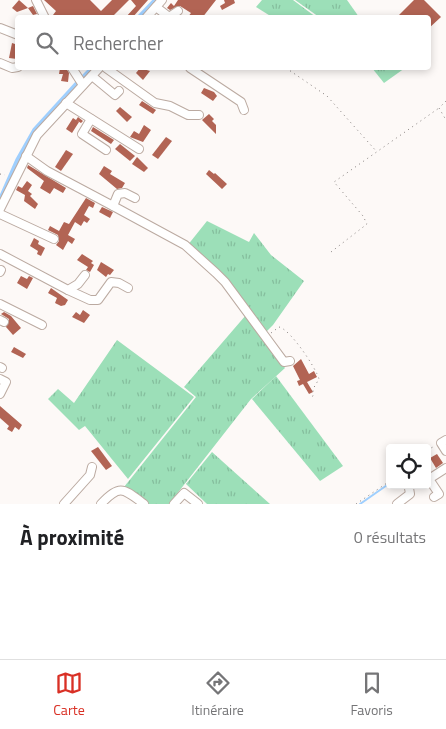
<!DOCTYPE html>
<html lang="fr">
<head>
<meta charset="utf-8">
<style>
	body { margin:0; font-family:"Titillium Web",sans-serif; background:#f2f2f2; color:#202124 }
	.controls { position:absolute; right:15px; bottom:15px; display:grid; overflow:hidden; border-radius:5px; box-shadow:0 2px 8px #0003 }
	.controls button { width:45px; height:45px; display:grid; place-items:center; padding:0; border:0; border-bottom:1px solid #e0e0e0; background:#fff; color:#202124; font:25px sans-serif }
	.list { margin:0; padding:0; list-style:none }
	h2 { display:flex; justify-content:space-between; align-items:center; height:65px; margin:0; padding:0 20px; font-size:21px }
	h2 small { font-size:16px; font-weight:400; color:#757577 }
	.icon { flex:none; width:28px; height:28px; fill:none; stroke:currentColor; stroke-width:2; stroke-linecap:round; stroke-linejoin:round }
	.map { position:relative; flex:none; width:446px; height:504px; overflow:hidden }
	.search { position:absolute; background:#fff; box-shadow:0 2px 8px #0003; left:15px; right:15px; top:15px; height:55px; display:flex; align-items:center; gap:12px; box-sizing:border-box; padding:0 18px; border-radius:5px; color:#757577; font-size:19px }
	.sheet { height:155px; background:#fff }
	nav { display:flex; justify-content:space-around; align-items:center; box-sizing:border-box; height:70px; border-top:1px solid #e0e0e0; background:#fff; font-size:14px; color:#757577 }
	nav a { display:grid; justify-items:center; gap:2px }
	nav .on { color:#d93025 }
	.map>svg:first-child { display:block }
</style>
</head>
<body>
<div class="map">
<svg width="446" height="504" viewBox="0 0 446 504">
	<defs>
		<pattern id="grass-tufts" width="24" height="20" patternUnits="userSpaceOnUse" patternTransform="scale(1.25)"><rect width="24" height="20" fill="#9cdfb8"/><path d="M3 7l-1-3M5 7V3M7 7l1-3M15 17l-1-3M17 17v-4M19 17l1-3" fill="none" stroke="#85be9d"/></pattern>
	</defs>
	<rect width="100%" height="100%" fill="#fdf9f7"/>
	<g fill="url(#grass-tufts)">
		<polygon points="262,0 293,0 316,17 272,17 256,7"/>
		<polygon points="295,0 347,0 359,17 319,17"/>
		<polygon points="372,68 405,68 384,83"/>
		<polygon points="207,221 249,242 254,233 271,255 304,281 273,325 265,333 224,278 187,246"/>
		<polygon points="246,315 285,368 251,399 169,504 147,504 124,487 196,397 184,387"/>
		<polygon points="117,340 194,397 128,479 85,426 79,430 48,399 58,389 74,403"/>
		<polygon points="276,376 343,466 320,481 252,399"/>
		<polygon points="212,452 270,504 207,504 186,484"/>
	</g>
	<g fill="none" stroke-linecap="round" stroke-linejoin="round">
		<polyline stroke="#9fcffe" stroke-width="2" points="360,504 390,483"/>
		<g stroke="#9fcffe" stroke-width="5.5">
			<polyline points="139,18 156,0"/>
			<polyline points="82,79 93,68"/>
			<polyline points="0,201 18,160 35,130 76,85"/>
		</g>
	</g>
	<g fill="#b26454">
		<polygon points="19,0 28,8 33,6 37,14 33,15 28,8 17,12 12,8"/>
		<polygon points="44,0 90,0 101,11 112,0 129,0 111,18 56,18 53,15 56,11"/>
		<polygon points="131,0 148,0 132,18 125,18 136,6"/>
		<polygon points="178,0 216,0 202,18 187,18 191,13 180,6 170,10 167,8 171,3 174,6"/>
		<polygon points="224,0 234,0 235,3 222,10 220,6 225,3"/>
		<polygon points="414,0 424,0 441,17 428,29 428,18 396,18"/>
		<polygon points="12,43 18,45 17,59 9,58"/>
		<polygon points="60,68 66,68 69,73 68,82 61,81 63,74 59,74"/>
		<polygon points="140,68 150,71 143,80 136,73"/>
		<polygon points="204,88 214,92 217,96 213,101 201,93"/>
		<polygon points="142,101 156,110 153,114 139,105"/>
		<polygon points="120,107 132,117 127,122 116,111"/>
		<polygon points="209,114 214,119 212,121 216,125 216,134 202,120"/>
		<polygon points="78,117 83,121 81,123 76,120 79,122 72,133 66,129 73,118 76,120"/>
		<polygon points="144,125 151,130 143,142 130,137 134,131 139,134"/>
		<polygon points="93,127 114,140 111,144 91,131"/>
		<polygon points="166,137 172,141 158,159 152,155"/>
		<polygon points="120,144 135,156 130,161 115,149"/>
		<polygon points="66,150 73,154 61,171 55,167"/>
		<polygon points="137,157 148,168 144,172 132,164"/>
		<polygon points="28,165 66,188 63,193 54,188 50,194 40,188 44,181 27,168"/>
		<polygon points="104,166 112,171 110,174 125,183 122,188 117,189 99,174"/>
		<polygon points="209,170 214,174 215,173 227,184 222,189 206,174"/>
		<polygon points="27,181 32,185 28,191 32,194 30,196 38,204 35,209 24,201 25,195 16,190 18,186 22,188"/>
		<polygon points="86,198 95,203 93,208 89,206 84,215 90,219 87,223 84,221 81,226 75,222 68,235 75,239 72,244 68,241 63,250 56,245 59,241 58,235 48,230 50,226 59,231 64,222 69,224"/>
		<polygon points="102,207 113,212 110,218 99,212"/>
		<polygon points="34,238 39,241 38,244 45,248 41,256 37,254 38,251 30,246"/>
		<polygon points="82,254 93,261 91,263 94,265 90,272 86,270 88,267 77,260"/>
		<polygon points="101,262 114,270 110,275 108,274 106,277 97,270"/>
		<polygon points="21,276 27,279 29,276 33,278 27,289 17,283"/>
		<polygon points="51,288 68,300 65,305 61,306 55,303 57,298 48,293"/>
		<polygon points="83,310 90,315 84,323 72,317 76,312 80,315"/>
		<polygon points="4,312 11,316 21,328 13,335 6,327 9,319 1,314"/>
		<polygon points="14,347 26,354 23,358 11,352"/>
		<polygon points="301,359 309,374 314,371 317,377 307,382 313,392 309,394 303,384 299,386 297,381 300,380 293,366"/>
		<polygon points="0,406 22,425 19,430 15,427 12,432 7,429 9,426 0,418"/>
		<polygon points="98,447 112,466 106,470 91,451"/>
		<polygon points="437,454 443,463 436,468 430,458"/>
	</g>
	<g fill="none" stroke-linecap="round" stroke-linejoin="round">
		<g stroke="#bbaaa1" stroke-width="10">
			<g id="minor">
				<polyline points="36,0 45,18"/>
				<polyline points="156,7 169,17 178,11"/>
				<polyline points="146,18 162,0"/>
				<polyline points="0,28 18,35"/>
				<polyline points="0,63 12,68 18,67"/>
				<polyline points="72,68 83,85"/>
				<polyline points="106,68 155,103 170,106 188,115 199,115"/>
				<polyline points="190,68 241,102 244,110"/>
				<polyline points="92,76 115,95 119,91"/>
				<polyline points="66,103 139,149"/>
				<polyline points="91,119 82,134 106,150"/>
				<polyline points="26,156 47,171 113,206 118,194 125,193 135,198"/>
				<polyline points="113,206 185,245 216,273 225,282 284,362 290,361"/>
				<polyline points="0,209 37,135 99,68"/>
				<polyline points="0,214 54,239"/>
				<polyline points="0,254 68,290 78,284 85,275"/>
				<polyline points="0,272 1,270"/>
				<polyline points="68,290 90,300 98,300 111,282 119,283 128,288"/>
				<polyline points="0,304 42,325"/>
				<polyline points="0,320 4,322"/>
				<polyline points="0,367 2,368"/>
				<polyline points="0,379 6,382 0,394"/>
				<polyline points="446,440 441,443 446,451"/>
				<polyline points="434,497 439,494 429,479 446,468"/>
				<polyline points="64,504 90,475 92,467"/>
				<path d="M101 504C120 483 124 489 144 504"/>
				<polyline points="174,504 184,493 198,504"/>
				<polyline points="397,504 410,494 409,488"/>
			</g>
		</g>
		<g stroke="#827c7a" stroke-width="1" stroke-dasharray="1 4" stroke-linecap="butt">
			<polyline points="210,15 213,18"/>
			<polyline points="286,68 327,96 377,152"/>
			<polyline points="446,101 439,108 446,120"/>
			<polyline points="0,174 5,175"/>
			<polyline points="331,252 367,224 363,216 334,182 439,108"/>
			<path d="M271 333 279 327C290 329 316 368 319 379L313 389V396L310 398"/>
			<polyline points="427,450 435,446"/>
			<polyline points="356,504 390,481"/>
		</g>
		<use href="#minor" stroke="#fff" stroke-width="8"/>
	</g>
</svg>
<div class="controls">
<button><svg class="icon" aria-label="locate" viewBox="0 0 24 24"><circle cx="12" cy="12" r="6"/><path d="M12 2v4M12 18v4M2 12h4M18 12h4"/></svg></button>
</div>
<div class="search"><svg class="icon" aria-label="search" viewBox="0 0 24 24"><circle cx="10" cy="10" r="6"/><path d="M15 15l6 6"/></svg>Rechercher</div>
</div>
<section class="sheet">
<h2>À proximité<small>0 résultats</small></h2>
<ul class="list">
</ul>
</section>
<nav>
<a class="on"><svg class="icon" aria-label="map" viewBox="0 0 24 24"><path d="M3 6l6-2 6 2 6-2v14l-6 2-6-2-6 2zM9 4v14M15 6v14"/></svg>Carte</a>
<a><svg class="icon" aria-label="directions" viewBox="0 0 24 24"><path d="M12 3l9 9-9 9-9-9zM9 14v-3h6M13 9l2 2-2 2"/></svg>Itinéraire</a>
<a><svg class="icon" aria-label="saved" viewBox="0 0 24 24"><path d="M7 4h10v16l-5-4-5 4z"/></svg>Favoris</a>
</nav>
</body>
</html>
